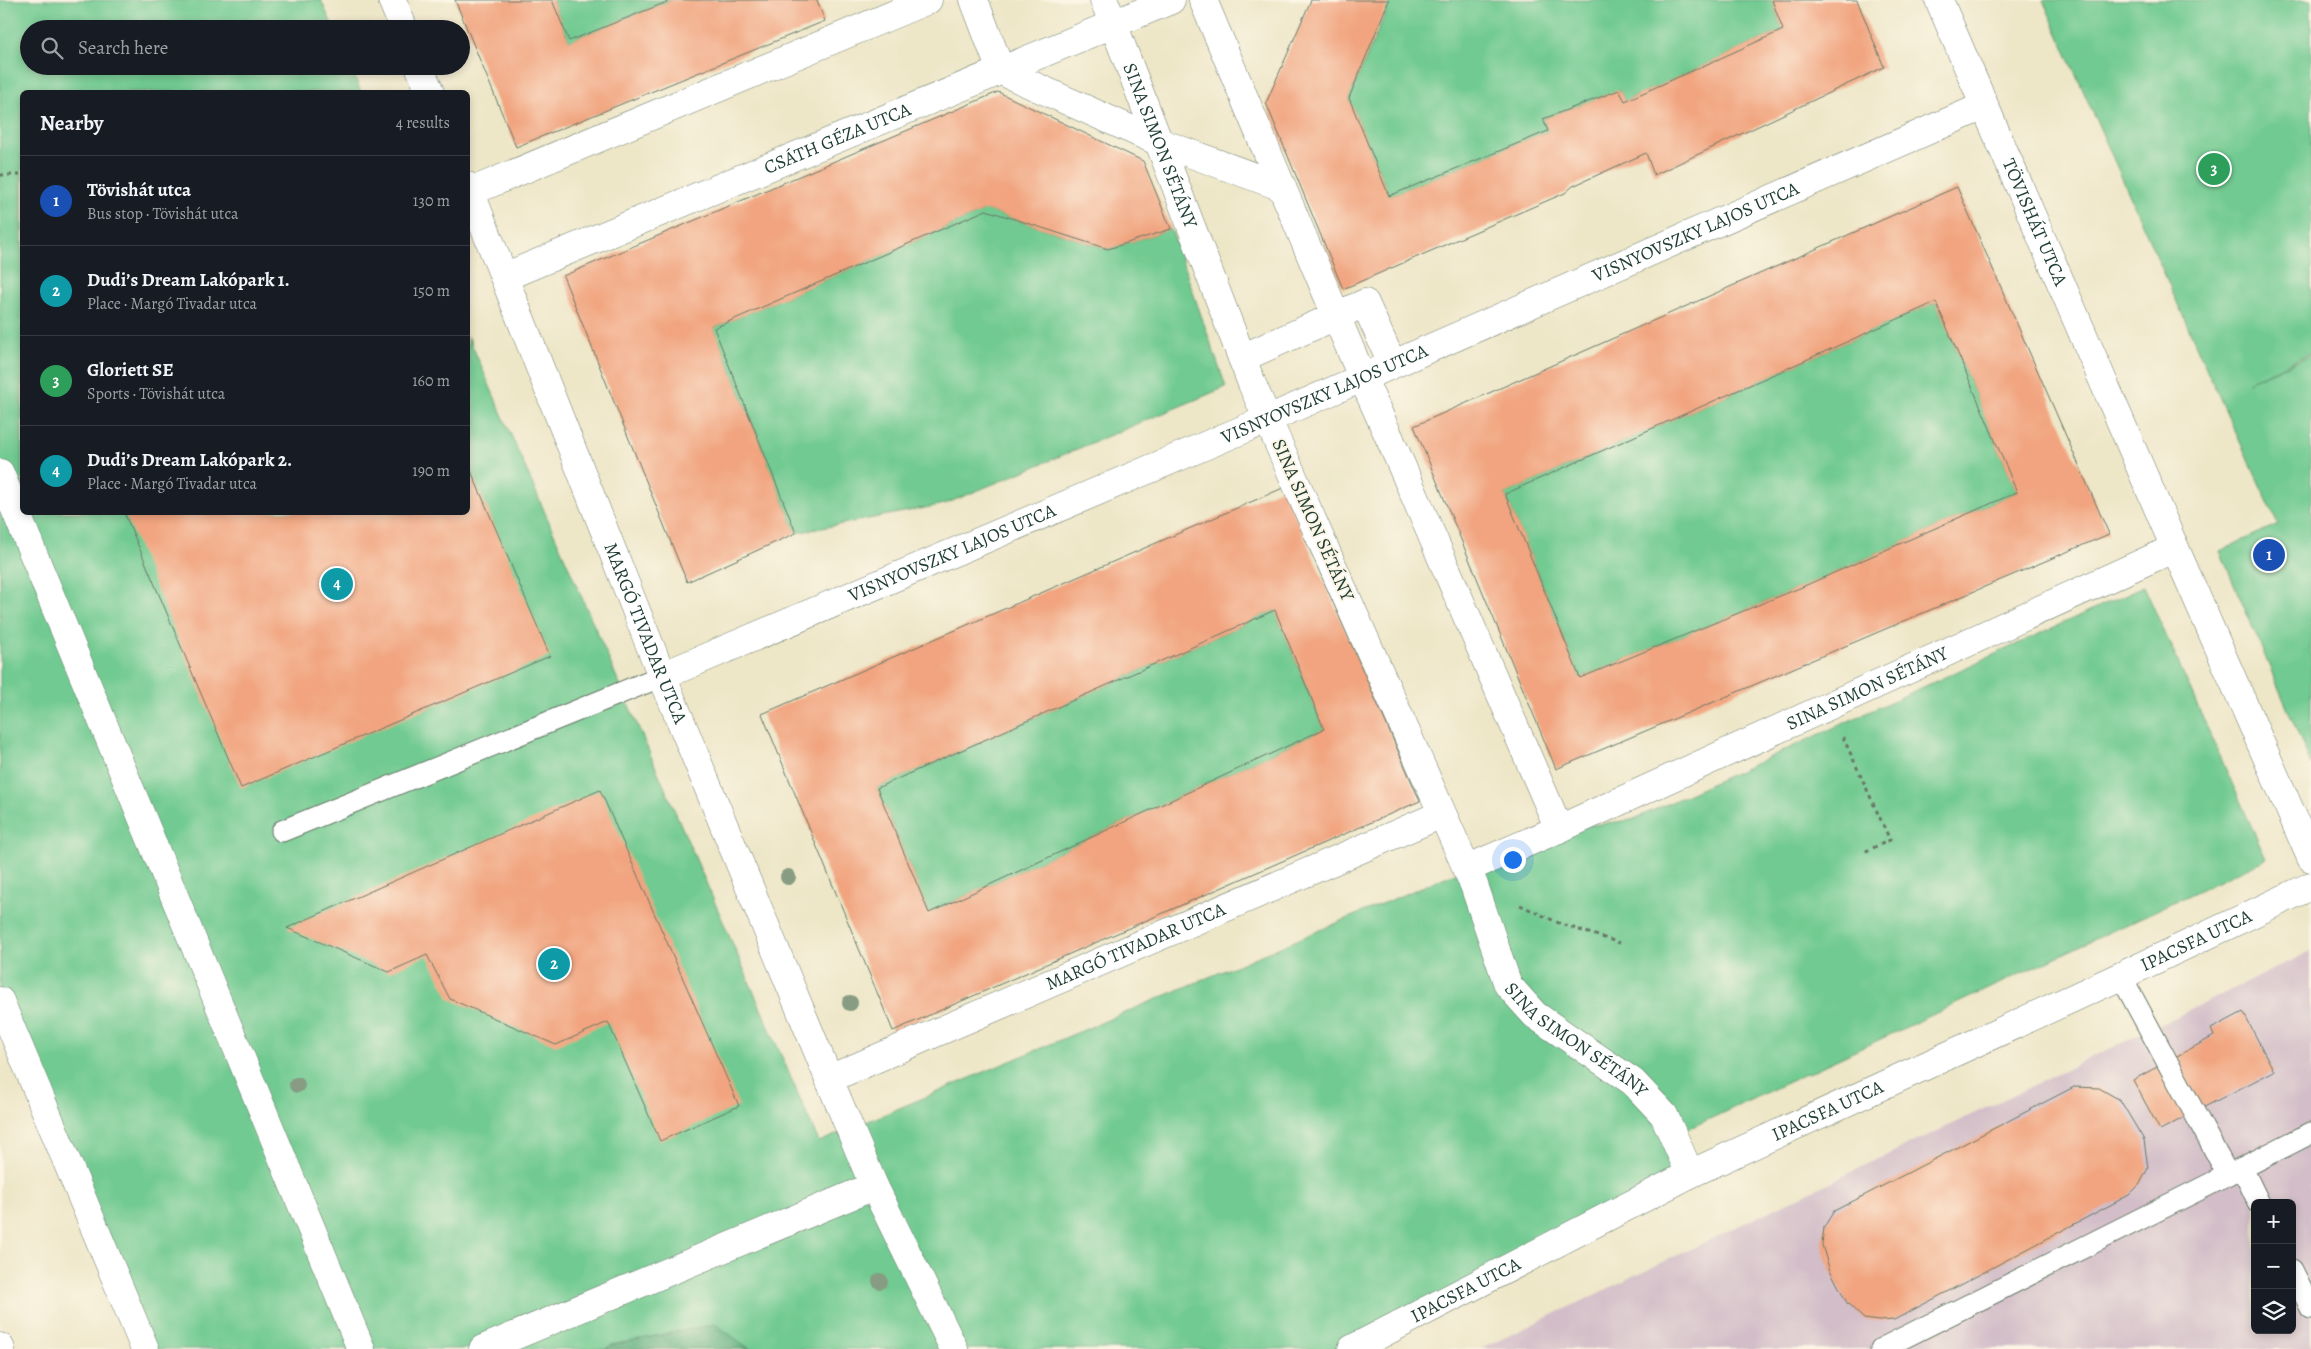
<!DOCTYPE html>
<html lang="en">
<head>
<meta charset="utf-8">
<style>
	body { margin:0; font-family:Alegreya,serif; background:#20242c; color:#f1f3f6 }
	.controls { position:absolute; right:15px; bottom:15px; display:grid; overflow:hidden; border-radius:8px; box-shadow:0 2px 8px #0003 }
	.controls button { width:45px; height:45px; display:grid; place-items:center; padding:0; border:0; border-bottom:1px solid #363941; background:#171b24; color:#f1f3f6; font:25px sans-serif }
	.you { position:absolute; left:1512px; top:859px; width:18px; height:18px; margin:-12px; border:4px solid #fff; border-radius:50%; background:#1a73e8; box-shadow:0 0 0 8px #1a73e833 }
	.badge { display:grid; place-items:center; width:32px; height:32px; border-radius:50%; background:#0b8043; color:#fff; font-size:16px; font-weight:700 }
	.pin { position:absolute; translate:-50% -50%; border:2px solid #fff; box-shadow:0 1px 5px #0006 }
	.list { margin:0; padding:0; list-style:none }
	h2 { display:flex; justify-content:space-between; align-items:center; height:65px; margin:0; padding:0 20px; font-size:21px }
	h2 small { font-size:16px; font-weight:400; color:#9ea1a6 }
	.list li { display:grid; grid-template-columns:32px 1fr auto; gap:15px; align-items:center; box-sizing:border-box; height:90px; padding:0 20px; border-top:1px solid #363941 }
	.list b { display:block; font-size:19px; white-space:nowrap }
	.list p { margin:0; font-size:16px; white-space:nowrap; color:#9ea1a6 }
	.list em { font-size:16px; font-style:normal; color:#9ea1a6 }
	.icon { flex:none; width:28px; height:28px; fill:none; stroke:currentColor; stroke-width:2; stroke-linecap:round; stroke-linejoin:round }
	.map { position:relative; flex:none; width:2311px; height:1349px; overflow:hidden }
	.search { position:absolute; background:#171b24; box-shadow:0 2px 8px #0003; left:20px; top:20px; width:450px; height:55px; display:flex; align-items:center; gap:12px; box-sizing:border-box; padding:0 18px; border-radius:28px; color:#9ea1a6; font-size:19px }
	.panel { position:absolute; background:#171b24; box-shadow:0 2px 8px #0003; left:20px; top:90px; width:450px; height:425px; border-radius:8px }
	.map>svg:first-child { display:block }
</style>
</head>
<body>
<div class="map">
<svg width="2311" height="1349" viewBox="0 0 2311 1349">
	<rect width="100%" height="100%" fill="#fcf5e5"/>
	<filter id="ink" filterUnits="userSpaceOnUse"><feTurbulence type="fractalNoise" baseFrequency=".02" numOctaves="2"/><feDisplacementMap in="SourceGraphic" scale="10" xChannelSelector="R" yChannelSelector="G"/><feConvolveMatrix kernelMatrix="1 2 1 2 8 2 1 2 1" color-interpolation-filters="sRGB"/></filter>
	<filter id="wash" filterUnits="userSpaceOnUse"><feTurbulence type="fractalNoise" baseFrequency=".0096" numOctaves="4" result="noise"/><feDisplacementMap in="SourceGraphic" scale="20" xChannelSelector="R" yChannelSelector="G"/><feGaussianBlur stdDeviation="1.12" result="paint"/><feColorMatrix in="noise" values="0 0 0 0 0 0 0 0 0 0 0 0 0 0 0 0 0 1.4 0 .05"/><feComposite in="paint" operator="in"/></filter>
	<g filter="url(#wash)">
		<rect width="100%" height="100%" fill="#ede6c7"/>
		<path fill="#d2bdc8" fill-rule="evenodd" d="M2311 951V1349H1481L2149 1030ZM2255 1203H2292V1330H2255Z"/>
		<g fill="#71ca91" stroke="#488462">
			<polygon points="0,0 321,0 334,29 29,29 29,66 350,66 361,92 22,92 22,512 468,512 468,336 819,1142 1559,829 1632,820 2144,586 2266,859 1673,1136 1690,1174 1352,1349 145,1349 0,1001"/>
			<polygon points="552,0 672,0 569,41"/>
			<polygon points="1391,0 1772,0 1783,30 1625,101 1619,90 1543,119 1548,131 1389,196 1349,98"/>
			<polygon points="2043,0 2311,0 2311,353 2248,382 2311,355 2311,764 2220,551 2278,524 2211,379"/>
			<polygon points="986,210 1108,249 1171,229 1226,387 945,504 796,533 714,328"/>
			<polygon points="1936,302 2017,492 1802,587 1580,678 1505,494"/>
			<polygon points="1275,610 1324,729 929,913 877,788"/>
		</g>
		<polygon fill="#5cae7b" stroke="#3e7658" points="715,1324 750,1349 605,1349 611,1345"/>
		<g id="blocks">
			<g fill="#f1a47f" fill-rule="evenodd">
				<polygon points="455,0 552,0 569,41 672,0 817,0 825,21 516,147"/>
				<polygon points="1311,0 1389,0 1349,98 1389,196 1548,131 1543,119 1619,90 1625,101 1783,30 1772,0 1857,0 1884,67 1654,175 1646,153 1573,186 1565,193 1343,289 1266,103"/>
				<polygon points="998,92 1143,161 1171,229 1108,249 986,210 714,328 796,533 687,582 563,276"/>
				<path d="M1957 187 2109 534 1556 769 1414 426ZM1936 302 2017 492 1802 587 1580 678 1505 494Z"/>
				<polygon points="468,464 550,656 241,788 124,512 468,512"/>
				<path d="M1283 488 1420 801 893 1031 762 714ZM1275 610 1324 729 929 913 877 788Z"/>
				<polygon points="600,790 739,1106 660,1141 608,1022 556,1045 450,999 427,955 389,972 287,928"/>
				<polygon points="2243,1012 2274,1071 2160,1130 2133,1080 2214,1036 2211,1029"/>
				<polygon points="2074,1087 2099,1088 2120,1100 2144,1140 2148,1168 2140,1184 2129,1195 1894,1320 1879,1321 1864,1319 1847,1303 1829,1268 1822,1245 1824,1227 1834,1211"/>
			</g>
		</g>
	</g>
	<g filter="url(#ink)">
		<use href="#blocks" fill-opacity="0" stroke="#677867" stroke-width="1"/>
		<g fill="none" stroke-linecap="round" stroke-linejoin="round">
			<g stroke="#677867" stroke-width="23">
				<g id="service">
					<polyline points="282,831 662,676"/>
					<polyline points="2121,976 2228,1175 2311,1133"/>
					<polyline points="2242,1168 2259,1203"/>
					<polyline points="2292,1270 2311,1308"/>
					<polyline points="1881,1349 2228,1175"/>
				</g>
			</g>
			<g stroke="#677867" stroke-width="29">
				<g id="pedestrian">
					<polyline points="974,0 1001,71 1159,142 1282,187"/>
					<path id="s1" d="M1104 0 1252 384 1283 454"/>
					<polyline points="1203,0 1362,377 1390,439"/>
					<polyline points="1242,358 1365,303 1392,363"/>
				</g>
			</g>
			<g stroke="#677867" stroke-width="29">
				<g id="minor">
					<polyline points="392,0 404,29"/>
					<path id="s2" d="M1939 0 2175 548 2311 858"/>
					<polyline points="419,66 430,92"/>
					<path id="s3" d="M468 186 662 676 829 1079 874 1186 954 1349"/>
					<polyline points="470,192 928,0"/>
					<path id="s4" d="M504 277 1171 0"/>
					<polyline points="1390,439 1559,829"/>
					<path id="s5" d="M1283 454 1474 885 1508 985 1535 1015 1633 1082 1664 1115 1690 1174"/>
					<polyline points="0,473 361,1349"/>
					<path id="s6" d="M662 676 1268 419 1984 106"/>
					<path id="s7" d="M1466 869 1559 829 2175 548"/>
					<polyline points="0,1001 145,1349"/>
					<path id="s8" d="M829 1079 1442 814"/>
					<polyline points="0,1347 1,1349"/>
					<polyline points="483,1349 874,1186"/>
					<path id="s9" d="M1352 1349 1690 1174 2121 976 2311 886"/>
				</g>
			</g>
			<g stroke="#677867" stroke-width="3" stroke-dasharray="4 4" stroke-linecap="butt">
				<polyline points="0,175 22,175"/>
				<polyline points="1843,737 1890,840 1864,852"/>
				<polyline points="1520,905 1561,924 1620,943"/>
			</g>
			<use href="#service" stroke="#fff" stroke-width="21"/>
			<use href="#pedestrian" stroke="#fff" stroke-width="28"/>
			<use href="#minor" stroke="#fff" stroke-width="28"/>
		</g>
		<g fill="#879c83">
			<circle cx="788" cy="877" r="8"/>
			<circle cx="850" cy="1003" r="8"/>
			<circle cx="297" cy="1085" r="8"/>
			<circle cx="880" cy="1281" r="8"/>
		</g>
	</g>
	<g text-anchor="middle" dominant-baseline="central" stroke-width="4" stroke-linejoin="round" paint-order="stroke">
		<g font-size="19" fill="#1f3d34" stroke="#fcf5e5">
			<text stroke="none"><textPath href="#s4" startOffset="361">CSÁTH GÉZA UTCA</textPath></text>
			<text stroke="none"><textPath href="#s1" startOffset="156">SINA SIMON SÉTÁNY</textPath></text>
			<text stroke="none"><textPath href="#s2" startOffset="242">TÖVISHÁT UTCA</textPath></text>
			<text stroke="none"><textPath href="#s6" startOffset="1125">VISNYOVSZKY LAJOS UTCA</textPath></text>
			<text stroke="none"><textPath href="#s6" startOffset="720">VISNYOVSZKY LAJOS UTCA</textPath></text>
			<text transform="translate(1313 520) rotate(66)">SINA SIMON SÉTÁNY</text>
			<text stroke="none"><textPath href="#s6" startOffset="315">VISNYOVSZKY LAJOS UTCA</textPath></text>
			<text stroke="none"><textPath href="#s3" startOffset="481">MARGÓ TIVADAR UTCA</textPath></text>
			<text stroke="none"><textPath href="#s7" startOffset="440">SINA SIMON SÉTÁNY</textPath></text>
			<text stroke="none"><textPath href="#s9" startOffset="938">IPACSFA UTCA</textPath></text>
			<text stroke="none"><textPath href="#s8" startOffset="334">MARGÓ TIVADAR UTCA</textPath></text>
			<text stroke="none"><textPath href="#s5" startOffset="665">SINA SIMON SÉTÁNY</textPath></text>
			<text stroke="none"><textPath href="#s9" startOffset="532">IPACSFA UTCA</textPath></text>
			<text stroke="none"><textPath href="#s9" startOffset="128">IPACSFA UTCA</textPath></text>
		</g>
	</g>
</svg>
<div class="controls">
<button>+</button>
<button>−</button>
<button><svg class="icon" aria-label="layers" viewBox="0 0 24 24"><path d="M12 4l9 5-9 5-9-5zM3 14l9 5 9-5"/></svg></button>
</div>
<div class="you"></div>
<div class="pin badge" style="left:2269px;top:555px;background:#1a4fb4">1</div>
<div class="pin badge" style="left:554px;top:964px;background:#0f9aa8">2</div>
<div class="pin badge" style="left:2214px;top:169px;background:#2e9e5b">3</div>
<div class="pin badge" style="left:337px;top:584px;background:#0f9aa8">4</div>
<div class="search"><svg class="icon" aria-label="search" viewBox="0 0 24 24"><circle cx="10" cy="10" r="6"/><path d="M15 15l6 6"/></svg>Search here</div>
<section class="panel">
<h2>Nearby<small>4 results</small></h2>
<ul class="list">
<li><span class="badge" style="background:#1a4fb4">1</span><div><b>Tövishát utca</b><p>Bus stop · Tövishát utca</p></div><em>130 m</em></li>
<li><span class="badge" style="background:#0f9aa8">2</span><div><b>Dudi’s Dream Lakópark 1.</b><p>Place · Margó Tivadar utca</p></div><em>150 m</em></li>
<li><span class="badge" style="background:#2e9e5b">3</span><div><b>Gloriett SE</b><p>Sports · Tövishát utca</p></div><em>160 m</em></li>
<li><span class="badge" style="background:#0f9aa8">4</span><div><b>Dudi’s Dream Lakópark 2.</b><p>Place · Margó Tivadar utca</p></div><em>190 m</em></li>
</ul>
</section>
</div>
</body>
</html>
